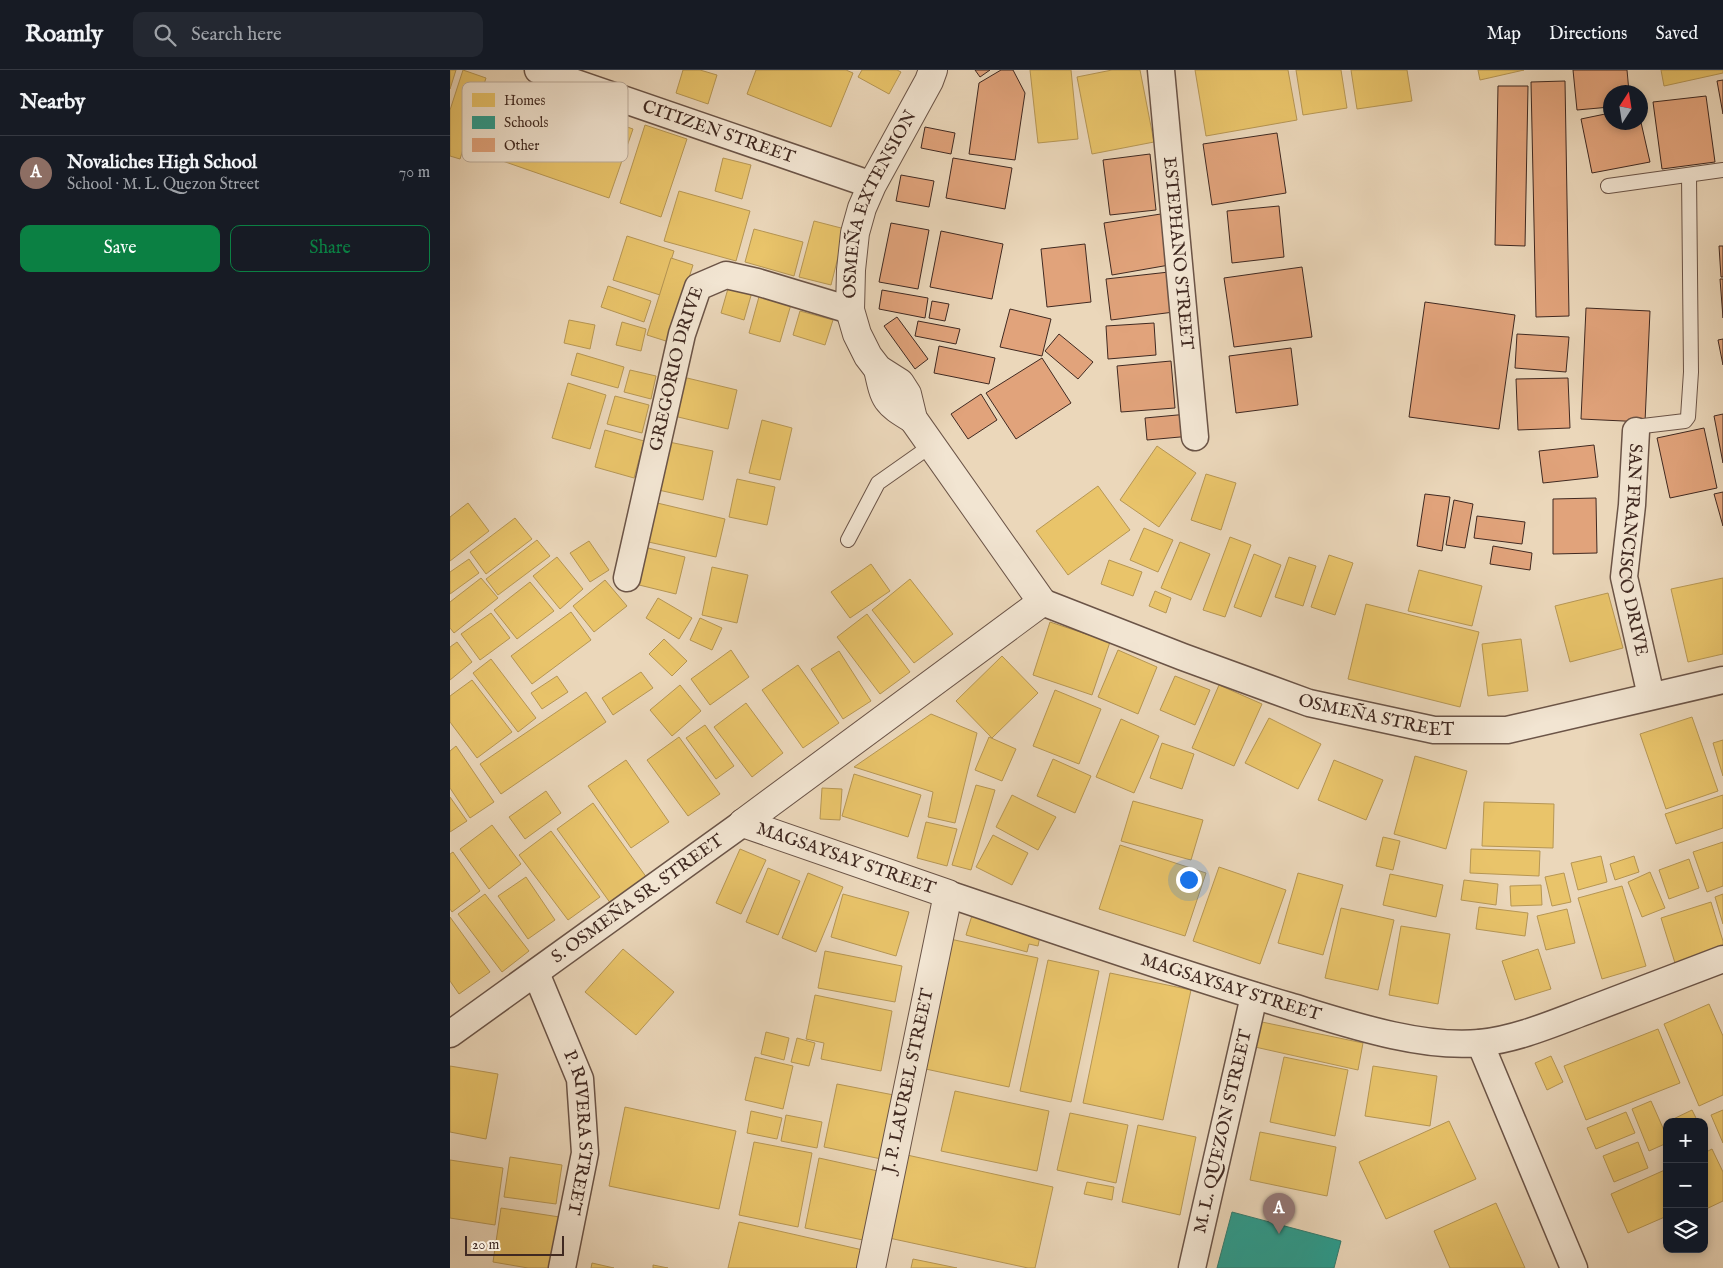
<!DOCTYPE html>
<html lang="en">
<head>
<meta charset="utf-8">
<style>
	body { margin:0; font-family:"IM FELL English",serif; background:#242831; color:#f1f3f6 }
	.controls { position:absolute; right:15px; bottom:15px; display:grid; overflow:hidden; border-radius:10px; box-shadow:0 2px 8px #0003 }
	.controls button { width:45px; height:45px; display:grid; place-items:center; padding:0; border:0; border-bottom:1px solid #363941; background:#171b24; color:#f1f3f6; font:25px sans-serif }
	.compass { position:absolute; left:1153px; top:15px; width:45px; height:45px; border-radius:50%; background:#171b24; box-shadow:0 2px 8px #0003; rotate:12deg }
	.scale { position:absolute; left:15px; bottom:12px; width:99px; box-sizing:border-box; padding-left:5px; border:2px solid #402921; border-top:0; font-size:14px; line-height:18px; white-space:nowrap; color:#402921; -webkit-text-stroke:4px #f2e5d2; paint-order:stroke }
	.you { position:absolute; left:738px; top:809px; width:18px; height:18px; margin:-12px; border:4px solid #fff; border-radius:50%; background:#1a73e8; box-shadow:0 0 0 8px #1a73e833 }
	.badge { display:grid; place-items:center; width:32px; height:32px; border-radius:50%; background:#0b8043; color:#fff; font-size:16px; font-weight:700 }
	.pin { position:absolute; translate:-50% -41px; filter:drop-shadow(0 1px 2px #0008) }
	.pin::after { content:''; position:absolute; top:26px; width:18px; height:15px; background:inherit; clip-path:polygon(0 0,100% 0,50% 100%) }
	.list { margin:0; padding:0; list-style:none }
	h2 { display:flex; justify-content:space-between; align-items:center; height:65px; margin:0; padding:0 20px; font-size:21px }
	h2 small { font-size:16px; font-weight:400; color:#9ea1a6 }
	.list li { display:grid; grid-template-columns:32px 1fr auto; gap:15px; align-items:center; box-sizing:border-box; height:75px; padding:0 20px; border-top:1px solid #363941 }
	.list b { display:block; font-size:19px; white-space:nowrap }
	.list p { margin:0; font-size:16px; white-space:nowrap; color:#9ea1a6 }
	.list em { font-size:16px; font-style:normal; color:#9ea1a6 }
	.actions { display:flex; gap:10px; padding:15px 20px }
	.actions a { flex:1; padding:11px 0; border:1px solid #0b8043; border-radius:10px; text-align:center; font-size:18px; color:#0b8043 }
	.actions .main { background:#0b8043; color:#fff }
	.icon { flex:none; width:28px; height:28px; fill:none; stroke:currentColor; stroke-width:2; stroke-linecap:round; stroke-linejoin:round }
	.map { position:relative; flex:none; width:1273px; height:1198px; overflow:hidden }
	header { display:flex; align-items:center; gap:30px; box-sizing:border-box; height:70px; padding:0 25px; background:#171b24; border-bottom:1px solid #363941 }
	header strong { font-size:24px }
	nav { display:flex; gap:28px; margin-inline-start:auto; font-size:18px }
	.search { width:350px; height:45px; background:#242831; display:flex; align-items:center; gap:12px; box-sizing:border-box; padding:0 18px; border-radius:10px; color:#9ea1a6; font-size:19px }
	main { display:flex }
	aside { flex:1; background:#171b24 }
	.map>svg:first-child { display:block }
</style>
</head>
<body>
<header>
<strong>Roamly</strong>
<div class="search"><svg class="icon" aria-label="search" viewBox="0 0 24 24"><circle cx="10" cy="10" r="6"/><path d="M15 15l6 6"/></svg>Search here</div>
<nav><a>Map</a><a>Directions</a><a>Saved</a></nav>
</header>
<main>
<aside>
<h2>Nearby<small></small></h2>
<ul class="list">
<li><span class="badge" style="background:#8d6e63">A</span><div><b>Novaliches High School</b><p>School · M. L. Quezon Street</p></div><em>70 m</em></li>
</ul>
<div class="actions"><a class="main">Save</a><a>Share</a></div>
</aside>
<div class="map">
<svg width="1273" height="1198" viewBox="0 0 1273 1198">
	<rect width="100%" height="100%" fill="#ebd7ba"/>
	<filter id="stains"><feTurbulence type="fractalNoise" baseFrequency=".004" numOctaves="4"/><feColorMatrix values="0 0 0 0 .2 0 0 0 0 .09 0 0 0 0 .02 0 0 0 .5 -.17"/></filter>
	<radialGradient id="worn" r=".72"><stop offset=".6" stop-color="#630" stop-opacity="0"/><stop offset="1" stop-color="#630" stop-opacity=".3"/></radialGradient>
	<g fill="#e9c46a" stroke="#b69654">
		<polygon points="0,0 6,0 0,19"/>
		<polygon points="13,0 36,8 10,89 0,86 0,40"/>
		<polygon points="233,0 250,0 267,5 258,34 226,23"/>
		<polygon points="306,0 396,0 403,3 381,57 297,24"/>
		<polygon points="412,0 447,0 451,2 439,24 408,7"/>
		<polygon points="580,0 621,0 628,69 588,73"/>
		<polygon points="662,0 690,0 704,72 642,84 627,7"/>
		<polygon points="745,0 838,0 847,50 756,66"/>
		<polygon points="846,0 891,0 897,38 853,45"/>
		<polygon points="901,0 957,0 962,31 907,39"/>
		<polygon points="1028,0 1074,0 1030,10"/>
		<polygon points="1211,0 1273,0 1273,3 1214,16"/>
		<polygon points="66,18 183,59 159,128 41,87"/>
		<polygon points="195,55 237,69 211,147 170,133"/>
		<polygon points="273,88 301,95 292,129 265,121"/>
		<polygon points="229,121 300,141 286,191 214,171"/>
		<polygon points="364,151 395,159 381,215 349,207"/>
		<polygon points="304,159 353,172 344,206 295,192"/>
		<polygon points="177,166 224,181 210,225 163,210"/>
		<polygon points="221,188 243,195 219,272 197,265"/>
		<polygon points="279,215 302,222 294,250 271,243"/>
		<polygon points="158,216 201,231 194,252 151,237"/>
		<polygon points="310,223 342,231 330,272 299,263"/>
		<polygon points="350,241 383,250 375,275 343,265"/>
		<polygon points="119,250 145,255 140,279 114,273"/>
		<polygon points="172,252 196,259 191,281 166,275"/>
		<polygon points="127,283 174,297 168,318 121,305"/>
		<polygon points="180,300 206,306 201,329 174,322"/>
		<polygon points="233,307 287,320 278,359 224,346"/>
		<polygon points="118,313 156,325 140,379 102,368"/>
		<polygon points="165,326 199,335 192,363 157,354"/>
		<polygon points="312,350 342,358 330,410 299,403"/>
		<polygon points="155,360 194,371 184,408 145,397"/>
		<polygon points="214,371 263,381 253,430 204,419"/>
		<polygon points="707,376 746,403 709,457 670,430"/>
		<polygon points="756,404 786,413 771,460 741,450"/>
		<polygon points="287,409 325,417 317,455 279,447"/>
		<polygon points="648,416 680,460 618,505 586,461"/>
		<polygon points="203,432 275,449 266,487 194,471"/>
		<polygon points="18,433 39,461 0,491 0,447"/>
		<polygon points="65,448 82,469 36,504 20,482"/>
		<polygon points="694,458 723,470 708,502 680,490"/>
		<polygon points="780,467 801,475 775,547 753,540"/>
		<polygon points="87,470 100,486 48,525 36,509"/>
		<polygon points="139,471 159,500 140,512 120,483"/>
		<polygon points="730,472 760,484 741,530 711,518"/>
		<polygon points="194,477 235,487 226,524 185,514"/>
		<polygon points="804,484 831,495 811,547 784,537"/>
		<polygon points="879,485 903,493 885,545 861,537"/>
		<polygon points="107,487 133,519 110,539 83,506"/>
		<polygon points="839,487 866,496 853,536 825,527"/>
		<polygon points="19,489 29,503 0,524 0,502"/>
		<polygon points="659,490 692,502 683,526 651,514"/>
		<polygon points="421,494 440,521 400,548 381,522"/>
		<polygon points="262,497 298,505 287,553 252,545"/>
		<polygon points="969,500 1032,516 1022,556 958,541"/>
		<polygon points="31,508 48,528 4,563 0,558 0,532"/>
		<polygon points="1273,508 1273,584 1238,592 1221,519"/>
		<polygon points="460,509 503,564 464,593 422,540"/>
		<polygon points="155,510 177,536 144,562 123,536"/>
		<polygon points="80,512 104,541 67,569 44,540"/>
		<polygon points="705,521 721,528 716,543 699,536"/>
		<polygon points="1158,523 1173,578 1120,592 1105,536"/>
		<polygon points="208,528 242,548 229,569 196,548"/>
		<polygon points="916,534 1029,562 1010,637 898,609"/>
		<polygon points="121,542 141,570 82,614 61,586"/>
		<polygon points="41,543 60,568 30,590 11,564"/>
		<polygon points="417,544 460,602 430,624 387,567"/>
		<polygon points="250,548 272,558 262,580 240,570"/>
		<polygon points="600,552 660,572 642,625 583,605"/>
		<polygon points="214,569 237,591 222,606 199,584"/>
		<polygon points="1071,569 1078,621 1038,626 1032,574"/>
		<polygon points="7,572 22,592 0,610 0,577"/>
		<polygon points="281,580 299,607 260,635 241,609"/>
		<polygon points="668,580 707,597 688,644 648,627"/>
		<polygon points="389,581 421,631 393,649 361,599"/>
		<polygon points="552,586 588,623 542,668 506,631"/>
		<polygon points="41,589 86,648 68,662 23,603"/>
		<polygon points="348,595 389,653 353,678 312,620"/>
		<polygon points="191,602 203,618 163,645 152,628"/>
		<polygon points="107,606 118,622 92,639 81,623"/>
		<polygon points="725,606 760,620 745,655 710,640"/>
		<polygon points="22,610 62,662 27,688 0,652 0,626"/>
		<polygon points="230,615 251,641 222,666 200,640"/>
		<polygon points="769,615 812,634 784,696 742,678"/>
		<polygon points="605,620 651,639 629,694 583,676"/>
		<polygon points="136,622 156,652 51,724 30,694"/>
		<polygon points="296,633 333,683 302,707 264,657"/>
		<polygon points="481,644 527,663 505,753 478,747 483,722 404,697"/>
		<polygon points="1242,647 1268,721 1216,739 1190,664"/>
		<polygon points="819,648 871,674 848,719 795,693"/>
		<polygon points="671,649 709,666 684,723 646,707"/>
		<polygon points="255,655 284,696 266,709 236,668"/>
		<polygon points="229,667 270,724 238,746 197,690"/>
		<polygon points="539,667 566,679 552,711 525,700"/>
		<polygon points="1273,670 1273,706 1263,673"/>
		<polygon points="712,673 744,684 732,719 700,708"/>
		<polygon points="6,676 44,732 20,748 0,718 0,681"/>
		<polygon points="965,686 1017,701 996,779 944,764"/>
		<polygon points="603,689 641,706 625,743 587,726"/>
		<polygon points="176,690 219,752 181,778 138,716"/>
		<polygon points="884,690 933,710 916,750 868,730"/>
		<polygon points="404,704 471,725 458,767 392,746"/>
		<polygon points="526,715 545,720 521,800 502,795"/>
		<polygon points="372,718 392,719 390,750 370,749"/>
		<polygon points="96,721 111,743 75,769 59,747"/>
		<polygon points="562,725 606,747 588,780 546,757"/>
		<polygon points="1273,725 1273,758 1226,774 1215,744"/>
		<polygon points="0,727 17,751 0,762"/>
		<polygon points="683,731 753,750 741,790 671,771"/>
		<polygon points="1034,732 1104,734 1103,778 1032,776"/>
		<polygon points="143,733 197,808 161,834 107,759"/>
		<polygon points="476,752 507,759 497,796 467,788"/>
		<polygon points="42,755 71,794 39,819 10,779"/>
		<polygon points="101,761 150,827 118,850 69,785"/>
		<polygon points="543,765 578,783 562,815 526,797"/>
		<polygon points="933,767 950,771 943,800 926,796"/>
		<polygon points="1273,772 1273,816 1257,822 1243,782"/>
		<polygon points="670,775 756,803 735,866 649,839"/>
		<polygon points="290,779 316,790 291,844 266,833"/>
		<polygon points="1021,779 1090,781 1089,806 1020,803"/>
		<polygon points="3,782 30,821 2,842 0,839 0,784"/>
		<polygon points="1151,786 1157,812 1128,820 1121,793"/>
		<polygon points="1184,786 1189,802 1165,810 1160,794"/>
		<polygon points="1239,789 1249,818 1219,829 1209,800"/>
		<polygon points="769,797 836,820 810,894 743,871"/>
		<polygon points="318,798 350,811 328,865 296,852"/>
		<polygon points="1200,802 1215,838 1192,847 1178,812"/>
		<polygon points="358,803 393,817 366,882 332,868"/>
		<polygon points="848,803 893,815 873,885 828,873"/>
		<polygon points="1114,803 1121,832 1102,836 1095,807"/>
		<polygon points="940,804 993,815 986,847 933,835"/>
		<polygon points="76,807 105,850 78,869 48,826"/>
		<polygon points="1014,810 1048,814 1046,835 1011,830"/>
		<polygon points="1091,815 1092,835 1061,836 1060,816"/>
		<polygon points="1172,816 1196,896 1152,909 1128,828"/>
		<polygon points="35,824 79,881 52,902 8,844"/>
		<polygon points="393,824 459,842 446,886 381,867"/>
		<polygon points="1273,824 1273,854 1265,827"/>
		<polygon points="1261,832 1273,871 1273,878 1225,893 1211,848"/>
		<polygon points="1029,837 1078,843 1075,866 1026,859"/>
		<polygon points="891,838 944,850 928,920 875,908"/>
		<polygon points="1117,839 1125,873 1096,880 1087,846"/>
		<polygon points="523,842 591,861 588,876 579,874 577,882 516,865"/>
		<polygon points="0,847 40,902 9,924 0,911"/>
		<polygon points="951,856 1000,864 988,934 939,925"/>
		<polygon points="500,869 588,888 559,1017 471,998"/>
		<polygon points="173,879 224,922 186,965 135,922"/>
		<polygon points="1088,879 1101,919 1065,930 1052,891"/>
		<polygon points="375,881 452,896 445,932 368,918"/>
		<polygon points="598,890 649,901 621,1032 570,1021"/>
		<polygon points="660,903 741,920 713,1050 633,1033"/>
		<polygon points="365,925 442,941 431,1001 371,989 374,973 356,969"/>
		<polygon points="1259,934 1273,966 1273,1025 1249,1036 1214,954"/>
		<polygon points="812,952 913,973 908,1000 805,977"/>
		<polygon points="1208,959 1230,1013 1136,1050 1114,996"/>
		<polygon points="316,962 339,968 334,990 311,984"/>
		<polygon points="347,968 365,973 359,996 341,992"/>
		<polygon points="1101,986 1113,1012 1097,1020 1085,993"/>
		<polygon points="305,987 343,996 333,1039 295,1030"/>
		<polygon points="834,987 898,1000 885,1066 820,1052"/>
		<polygon points="0,996 48,1004 36,1069 0,1062"/>
		<polygon points="923,996 987,1006 980,1056 915,1046"/>
		<polygon points="387,1014 449,1026 436,1090 374,1077"/>
		<polygon points="505,1021 599,1041 587,1101 491,1081"/>
		<polygon points="1201,1031 1217,1067 1217,1073 1199,1081 1182,1039"/>
		<polygon points="175,1037 286,1061 269,1139 159,1116"/>
		<polygon points="1242,1040 1248,1052 1217,1052"/>
		<polygon points="1273,1040 1273,1073 1261,1045"/>
		<polygon points="301,1041 332,1048 327,1069 297,1063"/>
		<polygon points="1176,1042 1185,1063 1146,1079 1137,1058"/>
		<polygon points="620,1043 678,1055 666,1113 607,1100"/>
		<polygon points="336,1045 372,1052 367,1078 331,1071"/>
		<polygon points="999,1051 1026,1109 936,1149 909,1092"/>
		<polygon points="688,1055 746,1067 730,1145 672,1132"/>
		<polygon points="810,1062 886,1077 877,1126 800,1110"/>
		<polygon points="304,1072 362,1083 348,1157 289,1145"/>
		<polygon points="1188,1072 1198,1098 1164,1112 1153,1086"/>
		<polygon points="1262,1079 1273,1102 1273,1131 1254,1140 1254,1083"/>
		<polygon points="457,1085 603,1117 585,1198 578,1198 439,1168"/>
		<polygon points="60,1087 112,1095 106,1134 54,1127"/>
		<polygon points="369,1088 428,1101 413,1170 355,1158"/>
		<polygon points="0,1090 53,1098 45,1155 0,1148"/>
		<polygon points="1217,1099 1217,1146 1178,1163 1161,1124"/>
		<polygon points="637,1112 664,1117 662,1130 634,1124"/>
		<polygon points="1046,1133 1075,1198 1000,1198 984,1161"/>
		<polygon points="51,1138 116,1148 108,1198 78,1198 43,1192"/>
		<polygon points="289,1152 413,1180 409,1198 278,1198"/>
		<polygon points="463,1189 507,1198 461,1198"/>
		<polygon points="142,1193 164,1198 141,1198"/>
		<polygon points="203,1195 218,1198 203,1198"/>
	</g>
	<polygon fill="#2a9d8f" stroke="#317a6e" points="782,1142 891,1171 884,1198 767,1198"/>
	<g fill="#e1a37b" stroke="#402921">
		<polygon points="525,0 540,0 530,7"/>
		<polygon points="551,0 563,0 575,23 565,90 519,84 529,13"/>
		<polygon points="1123,0 1177,0 1179,22 1160,22 1160,37 1127,40"/>
		<polygon points="1273,10 1273,44 1267,11"/>
		<polygon points="1115,11 1119,246 1086,247 1081,12"/>
		<polygon points="1048,16 1078,16 1075,176 1045,175"/>
		<polygon points="1256,26 1265,92 1212,99 1203,32"/>
		<polygon points="1160,43 1160,52 1190,52 1190,48 1200,92 1142,103 1131,49"/>
		<polygon points="475,57 505,63 501,84 471,78"/>
		<polygon points="827,63 836,123 762,135 753,74"/>
		<polygon points="700,84 706,140 660,145 653,90"/>
		<polygon points="503,88 562,98 555,139 496,128"/>
		<polygon points="451,105 484,111 479,137 446,131"/>
		<polygon points="829,136 834,187 782,193 777,141"/>
		<polygon points="717,143 725,194 662,205 654,153"/>
		<polygon points="441,153 479,160 468,219 429,212"/>
		<polygon points="491,161 553,174 542,229 480,217"/>
		<polygon points="635,174 641,232 597,237 591,179"/>
		<polygon points="1269,176 1273,176 1273,207 1271,207"/>
		<polygon points="852,197 862,267 784,277 774,208"/>
		<polygon points="719,202 724,242 661,250 656,209"/>
		<polygon points="1270,209 1273,209 1273,248"/>
		<polygon points="432,220 478,228 475,248 429,239"/>
		<polygon points="482,231 499,234 495,251 479,248"/>
		<polygon points="975,232 1065,245 1049,359 959,347"/>
		<polygon points="1136,238 1200,241 1195,352 1131,349"/>
		<polygon points="560,239 601,249 592,286 550,277"/>
		<polygon points="447,247 478,289 465,299 434,256"/>
		<polygon points="468,251 510,259 506,274 465,266"/>
		<polygon points="704,253 706,285 658,289 656,256"/>
		<polygon points="609,264 643,292 628,309 595,281"/>
		<polygon points="1067,264 1119,267 1116,302 1065,298"/>
		<polygon points="1273,269 1273,295 1268,270"/>
		<polygon points="489,276 545,288 539,314 484,303"/>
		<polygon points="841,278 848,335 786,343 779,286"/>
		<polygon points="592,288 621,333 566,369 536,323"/>
		<polygon points="721,291 725,338 671,342 667,296"/>
		<polygon points="1118,308 1120,358 1068,360 1066,309"/>
		<polygon points="531,324 547,350 518,369 501,344"/>
		<polygon points="738,344 741,366 697,370 695,348"/>
		<polygon points="1273,344 1273,393 1264,346"/>
		<polygon points="1254,358 1267,418 1220,428 1207,368"/>
		<polygon points="1144,375 1148,407 1093,413 1089,381"/>
		<polygon points="1273,422 1273,456 1264,424"/>
		<polygon points="975,424 1000,427 992,481 967,476"/>
		<polygon points="1146,428 1147,483 1103,484 1103,429"/>
		<polygon points="1004,430 1023,434 1015,478 996,475"/>
		<polygon points="1027,446 1075,452 1072,474 1024,468"/>
		<polygon points="1043,476 1082,483 1080,500 1040,494"/>
	</g>
	<g fill="none" stroke-linecap="round" stroke-linejoin="round">
		<g stroke="#6b5447" stroke-width="16">
			<g id="service">
				<polyline points="1158,116 1273,100"/>
				<polyline points="1186,361 1193,356 1235,351 1238,347 1241,302 1239,105"/>
				<polyline points="398,470 428,413 482,375"/>
			</g>
		</g>
		<g stroke="#6b5447" stroke-width="29">
			<g id="minor">
				<path id="s1" d="M88 0 422 115"/>
				<path id="s2" d="M711 0 745 367"/>
				<path id="s3" d="M1186 361 1182 435 1174 507 1201 626"/>
				<path id="s4" d="M177 508 232 264 248 217 276 205 307 212 400 240"/>
				<path id="s5" d="M592 532 733 587 859 633 984 660H1057L1273 610"/>
				<path id="s6" d="M498 824C611 862 724 902 839 936 895 953 971 979 1030 973 1068 969 1104 953 1139 940 1184 923 1228 906 1273 889"/>
				<path id="s7" d="M86 903 130 1009 135 1083 112 1198"/>
				<path id="s8" d="M0 964 293 753"/>
				<polyline points="1030,973 1124,1198"/>
				<path id="s9" d="M742 1198 804 926"/>
			</g>
		</g>
		<g stroke="#6b5447" stroke-width="30">
			<g id="tertiary">
				<path d="M428 299C435 331 435 332 463 349"/>
				<path id="s10" d="M293 753 592 532 463 349 457 324 450 313 428 299 418 286 407 264 400 240 401 200 405 163 412 138 422 115 479 11 483 0"/>
				<path id="s11" d="M293 753 498 824 421 1198"/>
			</g>
		</g>
		<use href="#service" stroke="#f2e5d2" stroke-width="14"/>
		<use href="#minor" stroke="#f2e5d2" stroke-width="26"/>
		<use href="#tertiary" stroke="#f2e5d2" stroke-width="28"/>
	</g>
	<g text-anchor="middle" dominant-baseline="central" stroke-width="5" stroke-linejoin="round" paint-order="stroke">
		<g font-size="18" fill="#402921" stroke="#f2e5d2">
			<text stroke="none"><textPath href="#s1" startOffset="191">CITIZEN STREET</textPath></text>
			<text stroke="none"><textPath href="#s10" startOffset="838">OSMEÑA EXTENSION</textPath></text>
			<text stroke="none"><textPath href="#s2" startOffset="184">ESTEPHANO STREET</textPath></text>
			<text stroke="none"><textPath href="#s4" startOffset="215">GREGORIO DRIVE</textPath></text>
			<text stroke="none"><textPath href="#s3" startOffset="120">SAN FRANCISCO DRIVE</textPath></text>
			<text stroke="none"><textPath href="#s5" startOffset="354">OSMEÑA STREET</textPath></text>
			<text stroke="none"><textPath href="#s11" startOffset="109">MAGSAYSAY STREET</textPath></text>
			<text stroke="none"><textPath href="#s8" startOffset="231">S. OSMEÑA SR. STREET</textPath></text>
			<text stroke="none"><textPath href="#s6" startOffset="298">MAGSAYSAY STREET</textPath></text>
			<text transform="translate(459 1011) rotate(-78)">J. P. LAUREL STREET</text>
			<text stroke="none"><textPath href="#s9" startOffset="140">M. L. QUEZON STREET</textPath></text>
			<text stroke="none"><textPath href="#s7" startOffset="168">P. RIVERA STREET</textPath></text>
		</g>
	</g>
	<rect x="12" y="12" width="166" height="80" rx="8" fill="#f2e5d2" stroke="#bdad9d" stroke-width="1"/>
	<rect x="22" y="23" width="23" height="14" fill="#e9c46a"/>
	<rect x="22" y="46" width="23" height="13" fill="#2a9d8f"/>
	<rect x="22" y="68" width="23" height="14" fill="#e1a37b"/>
	<g font-size="14" fill="#402921">
		<text x="54" y="35">Homes</text>
		<text x="54" y="57">Schools</text>
		<text x="54" y="80">Other</text>
	</g>
	<rect width="100%" height="100%" filter="url(#stains)"/>
	<rect width="100%" height="100%" fill="url(#worn)"/>
</svg>
<div class="controls">
<button>+</button>
<button>−</button>
<button><svg class="icon" aria-label="layers" viewBox="0 0 24 24"><path d="M12 4l9 5-9 5-9-5zM3 14l9 5 9-5"/></svg></button>
</div>
<svg class="compass" viewBox="-18 -18 36 36"><path d="M0-13l5 13h-10z" fill="#e53935"/><path d="M0 13l5-13h-10z" fill="#9ea1a6"/></svg>
<div class="scale">20 m</div>
<div class="you"></div>
<div class="pin badge" style="left:829px;top:1164px;background:#8d6e63">A</div>
</div>
</main>
</body>
</html>
